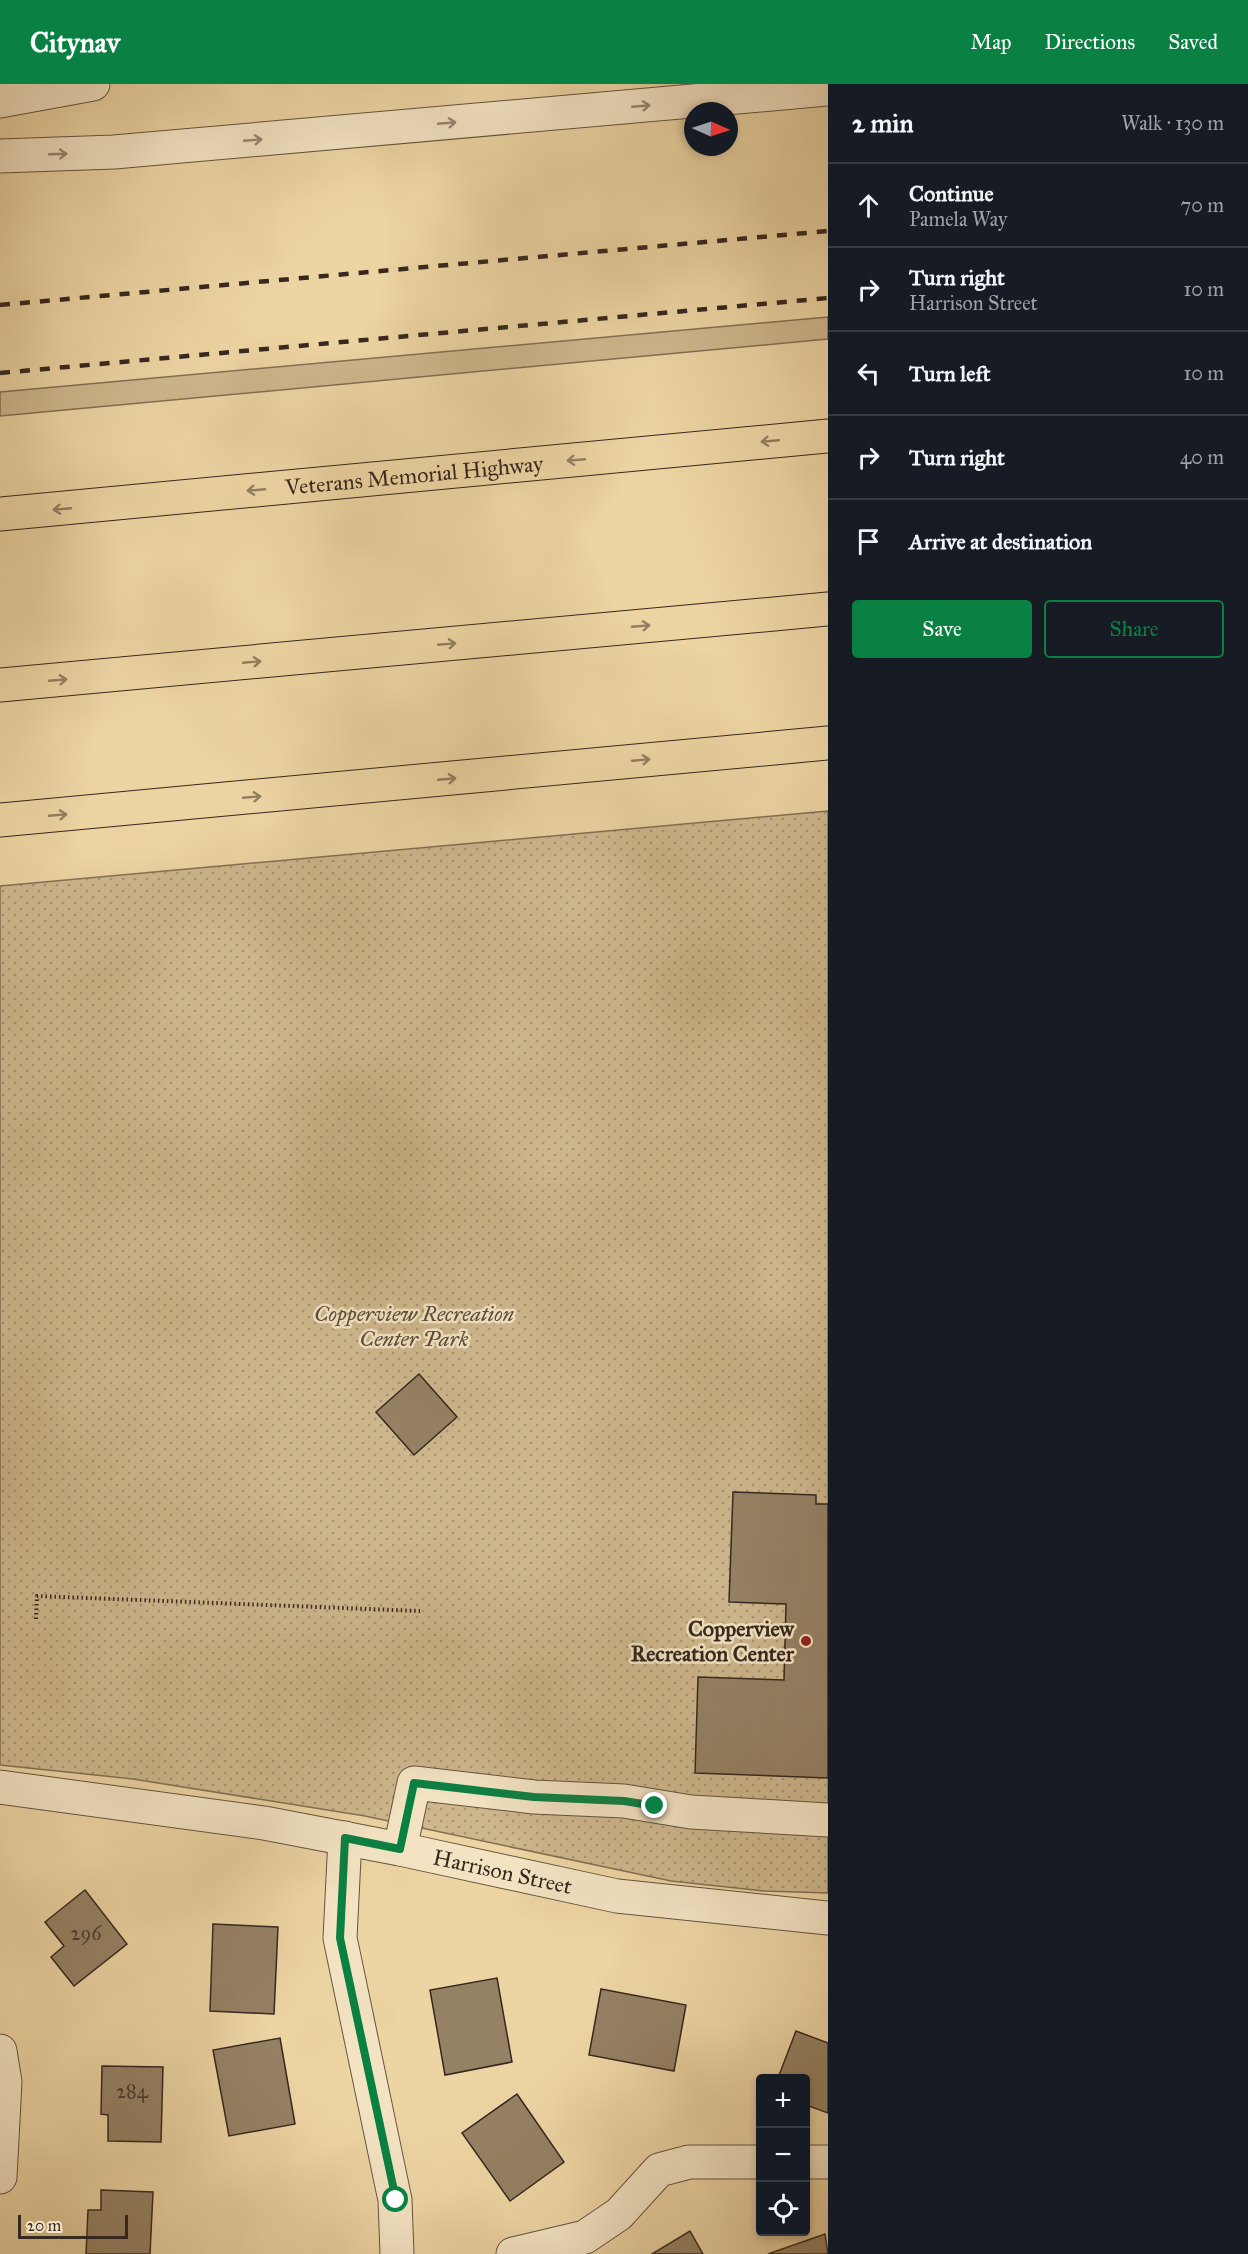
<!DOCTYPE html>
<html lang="en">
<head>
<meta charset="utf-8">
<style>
	body { margin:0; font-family:"IM FELL Great Primer",serif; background:#20242c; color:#f1f3f6 }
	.controls { position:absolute; right:18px; bottom:18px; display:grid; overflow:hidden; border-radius:6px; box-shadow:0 3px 9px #0003 }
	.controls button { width:54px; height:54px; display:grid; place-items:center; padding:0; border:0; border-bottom:2px solid #363941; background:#171b24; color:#f1f3f6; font:30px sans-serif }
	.compass { position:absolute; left:684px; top:18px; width:54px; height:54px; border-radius:50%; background:#171b24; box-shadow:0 3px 9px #0003; rotate:93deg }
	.scale { position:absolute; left:18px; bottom:15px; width:110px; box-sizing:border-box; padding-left:6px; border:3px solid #35281f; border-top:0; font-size:16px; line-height:21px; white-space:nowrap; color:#35281f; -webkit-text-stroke:4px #f3e3c3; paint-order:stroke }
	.stop { position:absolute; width:18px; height:18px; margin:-14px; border:4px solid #0b8043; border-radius:50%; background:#fff }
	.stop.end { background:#0b8043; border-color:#fff; box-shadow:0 2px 6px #0008 }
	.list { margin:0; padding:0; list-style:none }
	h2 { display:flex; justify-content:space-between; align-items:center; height:78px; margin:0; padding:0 24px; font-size:26px }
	h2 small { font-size:20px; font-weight:400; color:#9ea1a6 }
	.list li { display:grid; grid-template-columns:39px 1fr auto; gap:18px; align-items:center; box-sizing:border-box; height:84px; padding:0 24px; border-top:2px solid #363941 }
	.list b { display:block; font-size:22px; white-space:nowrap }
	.list p { margin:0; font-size:20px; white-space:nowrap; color:#9ea1a6 }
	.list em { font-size:20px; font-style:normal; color:#9ea1a6 }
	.actions { display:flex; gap:12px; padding:18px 24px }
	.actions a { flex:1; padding:14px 0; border:2px solid #0b8043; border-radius:6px; text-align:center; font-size:21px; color:#0b8043 }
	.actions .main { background:#0b8043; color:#fff }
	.icon { flex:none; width:33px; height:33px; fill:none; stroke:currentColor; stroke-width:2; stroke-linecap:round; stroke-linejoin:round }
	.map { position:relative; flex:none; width:828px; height:2170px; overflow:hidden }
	header { display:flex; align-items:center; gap:36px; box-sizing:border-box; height:84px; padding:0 30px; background:#0b8043; color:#fff }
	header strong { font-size:28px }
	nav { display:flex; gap:33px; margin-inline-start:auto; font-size:21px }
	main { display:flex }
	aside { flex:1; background:#171b24 }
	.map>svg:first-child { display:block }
</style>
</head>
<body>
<header>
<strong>Citynav</strong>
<nav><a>Map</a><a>Directions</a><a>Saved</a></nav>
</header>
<main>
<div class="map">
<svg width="828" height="2170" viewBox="0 0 828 2170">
	<defs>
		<pattern id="park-dots" width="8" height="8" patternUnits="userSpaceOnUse" patternTransform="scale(1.5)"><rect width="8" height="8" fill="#ceb78d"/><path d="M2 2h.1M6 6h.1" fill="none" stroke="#a89573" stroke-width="1.8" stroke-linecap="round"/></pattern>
	</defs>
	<rect width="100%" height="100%" fill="#edd4a3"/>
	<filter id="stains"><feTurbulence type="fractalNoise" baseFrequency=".00333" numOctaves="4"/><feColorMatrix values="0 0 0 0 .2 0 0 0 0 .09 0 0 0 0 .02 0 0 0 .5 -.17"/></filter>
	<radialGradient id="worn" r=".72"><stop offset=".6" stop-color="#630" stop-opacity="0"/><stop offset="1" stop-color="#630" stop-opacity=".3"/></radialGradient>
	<polygon fill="#ceb78d" stroke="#827056" stroke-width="1.5" points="828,233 828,255 0,332 0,308"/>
	<polygon fill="url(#park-dots)" stroke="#827056" stroke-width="1.5" points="828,727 828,1809 765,1807 671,1797 365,1732 133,1695 0,1681 0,802"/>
	<g fill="#958164" stroke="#35281f" stroke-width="1.5">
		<polygon points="419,1290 457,1333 414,1371 376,1328"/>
		<polygon points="733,1408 816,1411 816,1420 828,1420 828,1694 695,1689 698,1593 784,1596 786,1520 729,1518"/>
		<polygon points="85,1806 127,1860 74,1902 51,1873 64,1862 45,1838"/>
		<polygon points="213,1840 278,1843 274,1930 210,1927"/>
		<polygon points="497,1894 512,1978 445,1991 430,1906"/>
		<polygon points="601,1905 686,1921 674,1987 589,1971"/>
		<polygon points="796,1947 828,1959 828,2029 806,2021 806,1994 778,1994"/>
		<polygon points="280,1954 295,2040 229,2052 213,1966"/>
		<polygon points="102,1982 163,1983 161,2058 108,2057 108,2031 101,2030"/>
		<polygon points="517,2010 564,2078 510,2117 462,2049"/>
		<polygon points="101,2106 153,2108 150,2170 86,2170 88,2126 101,2126"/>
		<polygon points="690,2147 703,2170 652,2170"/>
		<polygon points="825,2150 828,2170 768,2170"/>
	</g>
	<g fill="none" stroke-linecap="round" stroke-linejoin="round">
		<g stroke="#635340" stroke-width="35">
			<g id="minor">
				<polyline points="0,17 93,0"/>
				<polyline points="0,72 114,68 828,5"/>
				<path id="s1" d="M0 1703 264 1739 400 1765 617 1812 828 1834"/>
				<polyline points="345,1754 340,1854 395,2116 397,2170"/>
				<polyline points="400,1765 414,1699 534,1713 624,1717 691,1728 828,1736"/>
				<polyline points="0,1967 5,1998 0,2093"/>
				<polyline points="806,2078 828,2078"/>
				<polyline points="513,2170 585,2153 619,2130 659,2086 689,2078 760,2078"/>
			</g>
		</g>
		<g stroke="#35281f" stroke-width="35">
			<g id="highway">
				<path id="s2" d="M0 430 828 352"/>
				<polyline points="0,601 828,525"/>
				<polyline points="0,736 828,659"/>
			</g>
		</g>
		<polyline stroke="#35281f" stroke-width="4" stroke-dasharray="1.5 3" stroke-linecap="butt" points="36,1535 37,1512 420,1527"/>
		<use href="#minor" stroke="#f3e3c3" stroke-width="33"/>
		<use href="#highway" stroke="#edd4a3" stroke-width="33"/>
		<g stroke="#35281f" stroke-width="4.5" stroke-dasharray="10 10" stroke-linecap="butt">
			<polyline points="0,221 828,147"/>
			<polyline points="0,289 828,214"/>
		</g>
	</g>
	<defs><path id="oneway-shaft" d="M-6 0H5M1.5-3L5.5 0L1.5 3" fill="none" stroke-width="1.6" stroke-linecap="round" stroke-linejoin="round" transform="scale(1.5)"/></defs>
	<g stroke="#948671">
		<use href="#oneway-shaft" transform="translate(641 22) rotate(-5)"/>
		<use href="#oneway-shaft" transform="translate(447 39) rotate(-5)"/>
		<use href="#oneway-shaft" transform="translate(253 56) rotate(-5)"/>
		<use href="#oneway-shaft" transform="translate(58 70) rotate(-2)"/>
	</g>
	<g stroke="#917e61">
		<use href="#oneway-shaft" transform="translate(770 357) rotate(175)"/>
		<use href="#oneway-shaft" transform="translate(576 376) rotate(175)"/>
		<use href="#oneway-shaft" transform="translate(256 406) rotate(175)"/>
		<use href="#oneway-shaft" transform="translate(62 425) rotate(175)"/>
		<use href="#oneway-shaft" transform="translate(641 542) rotate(-5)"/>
		<use href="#oneway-shaft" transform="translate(447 560) rotate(-5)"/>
		<use href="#oneway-shaft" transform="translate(252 578) rotate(-5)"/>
		<use href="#oneway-shaft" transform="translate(58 596) rotate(-5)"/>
		<use href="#oneway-shaft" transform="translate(641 676) rotate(-5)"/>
		<use href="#oneway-shaft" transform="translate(447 695) rotate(-5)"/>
		<use href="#oneway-shaft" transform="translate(252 713) rotate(-5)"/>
		<use href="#oneway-shaft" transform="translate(58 731) rotate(-5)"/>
	</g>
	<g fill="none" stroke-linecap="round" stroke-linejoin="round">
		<polyline stroke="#0b8043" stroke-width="8" points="396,2116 340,1854 345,1754 400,1765 414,1699 534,1713 624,1717 655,1722"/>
	</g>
	<circle fill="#8f2418" stroke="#f3e3c3" stroke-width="2" cx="806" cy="1557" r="6"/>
	<g text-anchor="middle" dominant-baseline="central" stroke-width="5" stroke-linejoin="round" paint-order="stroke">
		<g font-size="20" fill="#4d3e30">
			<text x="86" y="1849">296</text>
			<text x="132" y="2007">284</text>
		</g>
		<g font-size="22" fill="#35281f" stroke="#f3e3c3">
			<text stroke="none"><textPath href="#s2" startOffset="416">Veterans Memorial Highway</textPath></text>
			<text stroke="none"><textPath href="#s1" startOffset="510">Harrison Street</textPath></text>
		</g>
		<g font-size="22" font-style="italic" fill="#5b4c3a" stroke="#f3e3c3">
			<text x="414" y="1229">Copperview Recreation<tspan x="414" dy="25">Center Park</tspan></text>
		</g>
		<g font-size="22" font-weight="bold" fill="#35281f" stroke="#f3e3c3" text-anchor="end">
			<text x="794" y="1544">Copperview<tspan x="794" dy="25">Recreation Center</tspan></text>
		</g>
	</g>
	<rect width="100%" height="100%" filter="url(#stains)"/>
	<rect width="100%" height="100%" fill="url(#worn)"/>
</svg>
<div class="controls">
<button>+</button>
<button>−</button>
<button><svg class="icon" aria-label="locate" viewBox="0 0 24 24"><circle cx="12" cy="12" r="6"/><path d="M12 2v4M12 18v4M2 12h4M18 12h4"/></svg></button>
</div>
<svg class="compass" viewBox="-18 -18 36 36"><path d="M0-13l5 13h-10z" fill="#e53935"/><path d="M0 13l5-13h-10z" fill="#9ea1a6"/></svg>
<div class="scale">20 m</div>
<div class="stop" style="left:396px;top:2116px"></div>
<div class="stop end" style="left:655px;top:1722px"></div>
</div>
<aside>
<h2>2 min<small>Walk · 130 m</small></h2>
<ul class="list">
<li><svg class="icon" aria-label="ahead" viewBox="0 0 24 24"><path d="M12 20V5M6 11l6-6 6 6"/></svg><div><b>Continue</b><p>Pamela Way</p></div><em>70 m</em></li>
<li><svg class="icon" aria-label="right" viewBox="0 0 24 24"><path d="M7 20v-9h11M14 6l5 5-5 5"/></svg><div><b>Turn right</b><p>Harrison Street</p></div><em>10 m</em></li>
<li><svg class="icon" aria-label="left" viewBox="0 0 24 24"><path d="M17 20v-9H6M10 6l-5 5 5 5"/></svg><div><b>Turn left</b></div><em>10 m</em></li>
<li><svg class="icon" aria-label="right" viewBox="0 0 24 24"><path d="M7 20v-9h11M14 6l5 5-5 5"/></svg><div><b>Turn right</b></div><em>40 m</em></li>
<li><svg class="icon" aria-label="arrive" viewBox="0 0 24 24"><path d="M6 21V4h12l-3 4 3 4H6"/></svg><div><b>Arrive at destination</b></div></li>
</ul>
<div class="actions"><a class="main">Save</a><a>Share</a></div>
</aside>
</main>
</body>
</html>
